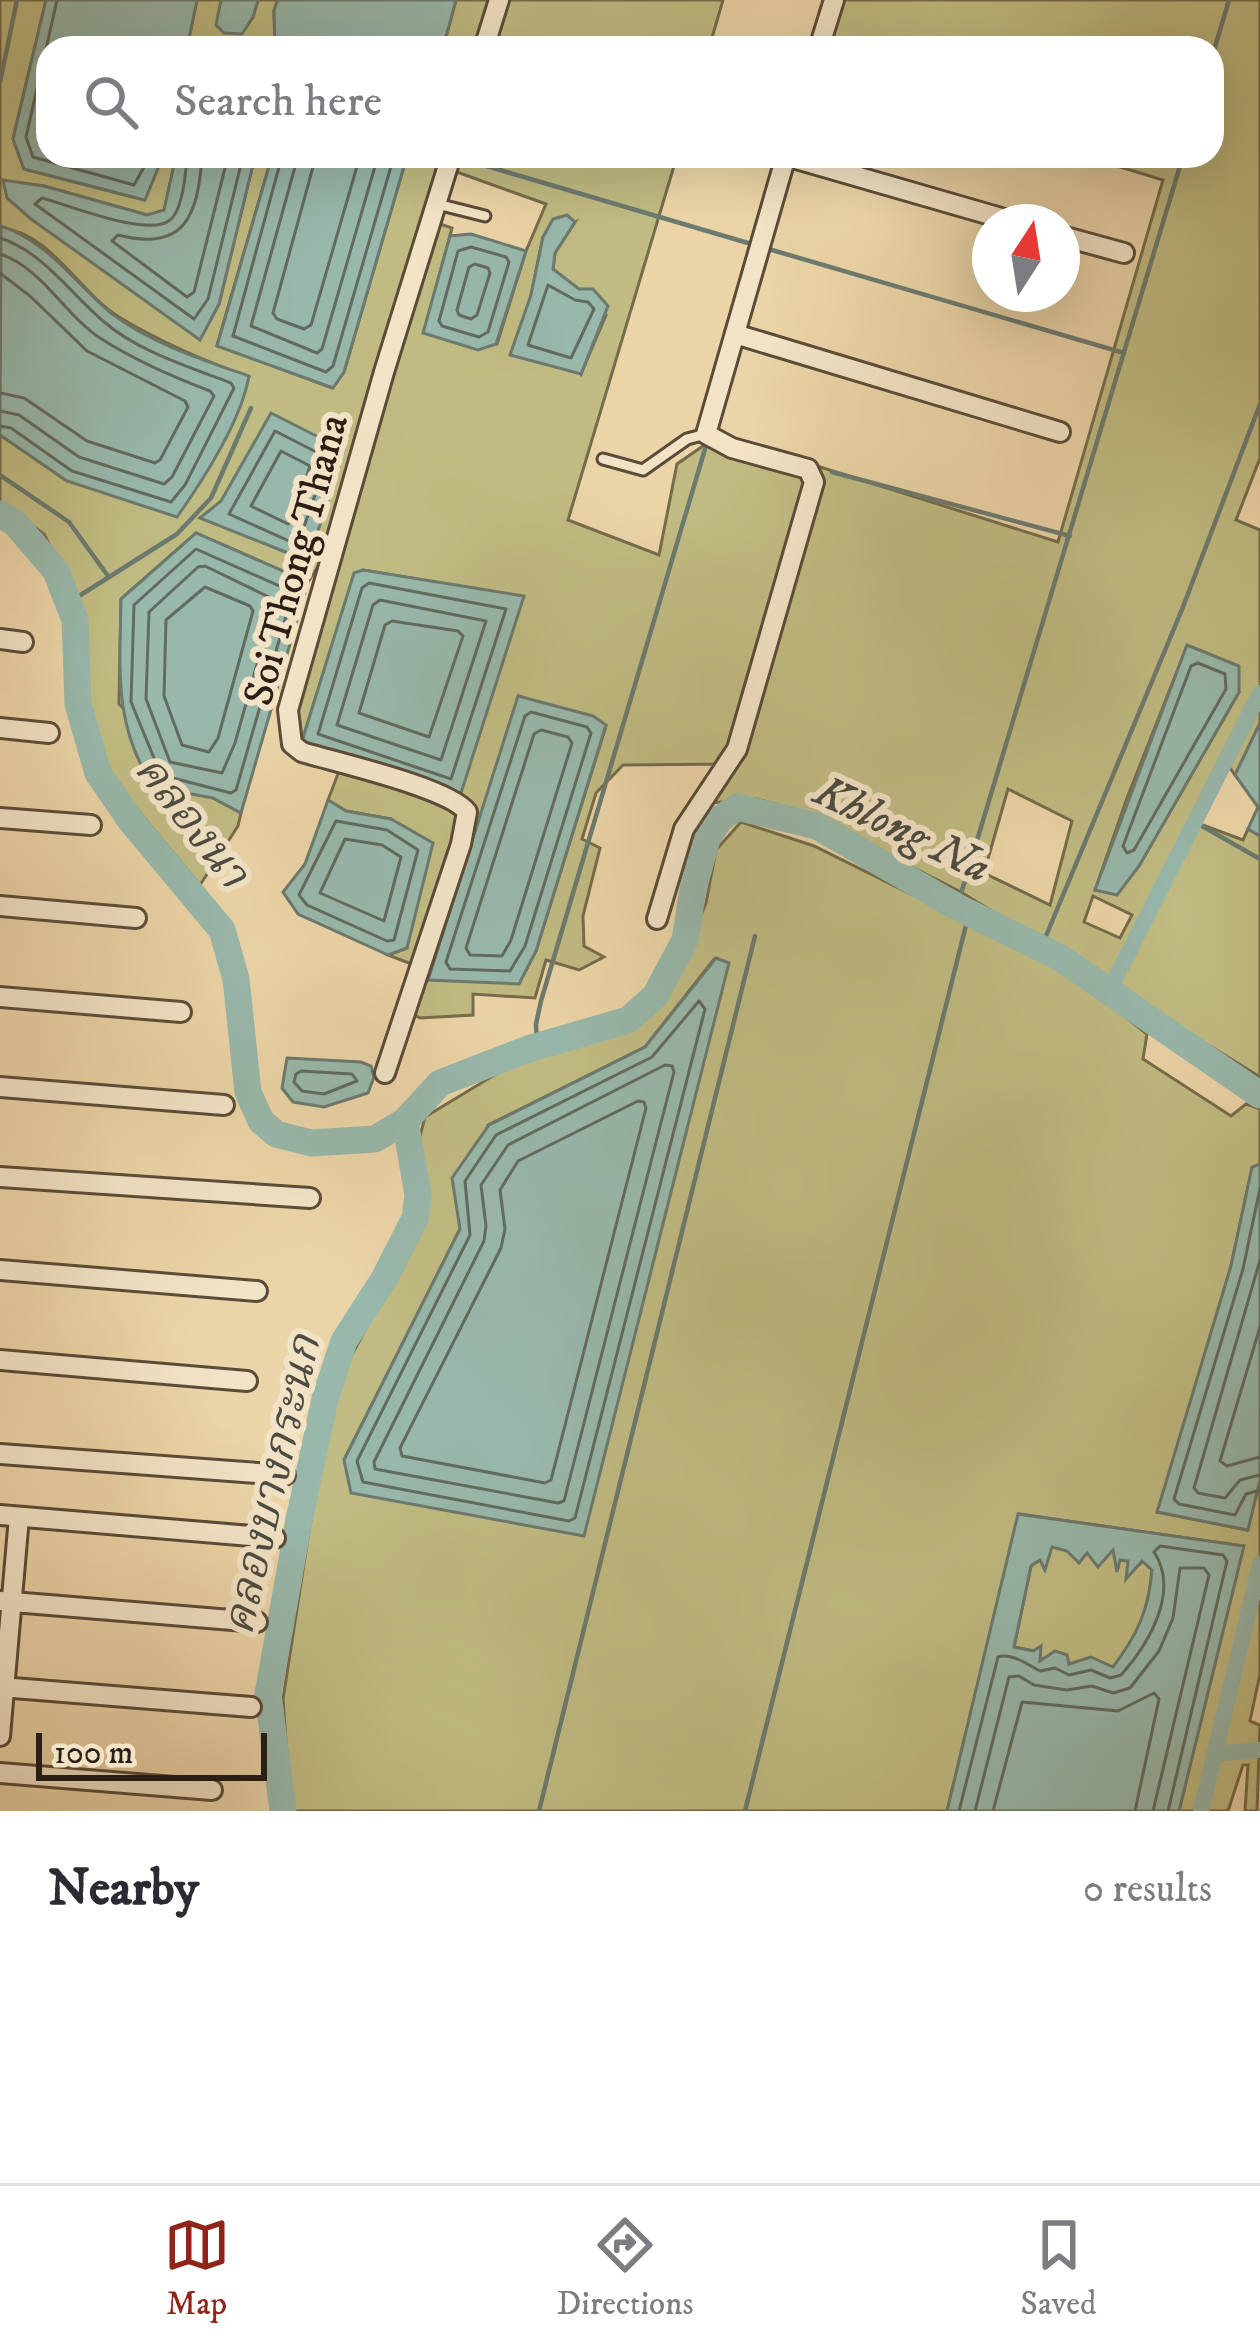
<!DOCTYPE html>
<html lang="en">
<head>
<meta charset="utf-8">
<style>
	body { margin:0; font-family:"IM FELL DW Pica","Noto Serif Thai",serif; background:#f2f2f3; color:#2b2b33 }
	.compass { position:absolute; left:972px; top:204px; width:108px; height:108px; border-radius:50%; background:#fff; box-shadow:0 12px 48px #0002; rotate:12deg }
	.scale { position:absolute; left:36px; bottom:30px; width:231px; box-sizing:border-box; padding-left:12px; border:6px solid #2b1e14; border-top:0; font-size:33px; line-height:42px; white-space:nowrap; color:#2b1e14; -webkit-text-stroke:9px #f2e3c6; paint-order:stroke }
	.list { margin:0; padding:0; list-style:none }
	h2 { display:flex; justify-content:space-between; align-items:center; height:156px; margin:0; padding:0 48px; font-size:51px }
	h2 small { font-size:39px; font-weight:400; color:#7c7c81 }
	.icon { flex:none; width:66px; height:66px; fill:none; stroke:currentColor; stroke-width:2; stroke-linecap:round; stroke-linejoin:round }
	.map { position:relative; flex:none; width:1260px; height:1811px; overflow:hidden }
	.search { position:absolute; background:#fff; box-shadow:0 12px 48px #0002; left:36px; right:36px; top:36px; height:132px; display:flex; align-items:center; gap:30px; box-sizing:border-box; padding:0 42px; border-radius:36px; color:#7c7c81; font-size:45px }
	.sheet { height:372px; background:#fff }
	nav { display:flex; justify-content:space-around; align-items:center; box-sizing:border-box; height:168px; border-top:3px solid #e1e1e2; background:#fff; font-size:33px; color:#7c7c81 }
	nav a { display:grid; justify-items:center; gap:6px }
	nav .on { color:#8f2418 }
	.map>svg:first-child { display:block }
</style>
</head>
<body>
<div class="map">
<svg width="1260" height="1811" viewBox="0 0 1260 1811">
	<rect width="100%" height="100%" fill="#ebd4a7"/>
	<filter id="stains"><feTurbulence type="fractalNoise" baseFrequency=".00167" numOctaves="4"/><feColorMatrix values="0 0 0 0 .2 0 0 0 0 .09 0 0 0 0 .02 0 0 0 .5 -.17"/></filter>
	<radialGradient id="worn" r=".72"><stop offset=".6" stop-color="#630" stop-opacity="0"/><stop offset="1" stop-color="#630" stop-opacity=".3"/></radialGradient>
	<g fill="#c0bb82" stroke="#766c4b" stroke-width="3" fill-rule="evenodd">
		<path d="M0 0H46L13 139 24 169 144 200 163 156H176L164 211 147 215 44 186 4 181 7 198 200 339 219 304 255 156H272L217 345 332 388 344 372 407 156H444L319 565 308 582 196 533 121 599 119 704 213 798 241 813 238 826 200 885 101 766 88 703 86 616 44 534 0 502V435L67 481 248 377C204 360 160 342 119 317 78 292 51 232 0 228ZM221 502 288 553 201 517Z"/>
		<polygon points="197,0 221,0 220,8 253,17 258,0 278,0 274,10 275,48 187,48"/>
		<polygon points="456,0 491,0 477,48 443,48"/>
		<polygon points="505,0 723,0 709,48 491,48"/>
		<path d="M843 0H1260V458L1236 520 1260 530V723L1235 775 1228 765 1200 824 1243 840 1248 829 1260 836V1077L961 892 804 812 757 799 710 803 736 764 623 765 596 793 582 839 600 848 583 916 584 946 604 957 579 970 546 960 535 998 473 994V1015L420 1018 401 1008 414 965 388 955 407 948 391 819 346 811 328 800 339 771 419 795 454 811 523 597 363 570 355 573 302 741 296 737 293 717 437 223 452 228 424 332 497 344 526 251 546 204 454 171 458 156H677L568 520 659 555 677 464 719 435 1058 542 1163 180 1084 156H1212V48H829ZM575 222 555 253 553 269 606 315 581 374 531 295 543 237ZM1187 646 1239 692 1139 866 1117 894 1095 890 1127 798ZM519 696 606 726 536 951 519 983 428 979ZM1008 789 1072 821 1050 905 984 873ZM1093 896 1132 915 1120 938 1084 922Z"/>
		<path d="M741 822 814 846 1072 974 1147 1034 1143 1059 1231 1116 1246 1104 1260 1109V1164L1252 1168 1231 1266 1158 1512 1247 1530 1260 1480V1674L1250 1721 1260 1725 1257 1811H1245L1248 1765H1243L1228 1811H1179L1243 1546 1019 1514 947 1811H291L283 1699 310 1525 338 1381 426 1215 419 1140 425 1117 501 1071 619 1029 673 981 706 903 716 850ZM715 958 344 1460 460 1229 488 1125 645 1047Z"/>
		<path d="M1051 1547 1087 1552 1113 1549 1120 1560 1129 1561 1127 1576 1143 1561 1152 1570C1148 1614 1139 1633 1113 1668L1039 1663 1034 1651 1014 1647 1031 1566 1040 1559 1044 1568Z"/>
	</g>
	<g fill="#98b8ab" stroke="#6c7a6f" stroke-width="3" fill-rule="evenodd">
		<polygon points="46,0 197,0 187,48 48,48 48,156 163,156 145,200 24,169 13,139"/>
		<polygon points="221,0 258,0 253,17 242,34 224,33 216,25"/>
		<polygon points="278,0 456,0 443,48 275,48 274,10"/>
		<polygon points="176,156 255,156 219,304 200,340 31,219 7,198 3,180 44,186 147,215 164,210"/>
		<polygon points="272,156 407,156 344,372 333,388 217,346"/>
		<polygon points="567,215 575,222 555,253 553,269 579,289 593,289 608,306 581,374 510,355 531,295 543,237 553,219"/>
		<path d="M1 226C49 242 74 282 111 313 150 343 203 360 249 376 241 421 203 480 177 517L67 481 0 435Z"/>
		<polygon points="471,234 526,251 496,344 478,350 423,333 450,236"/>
		<polygon points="271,413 344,450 311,553 288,553 200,518 221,501"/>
		<path d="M196 533 308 582 241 813 213 798 154 787C113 727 120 668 121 599Z"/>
		<polygon points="363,570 524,596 460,796 302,741 354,573"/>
		<polygon points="1187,645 1239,666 1239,692 1139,866 1117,895 1095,890"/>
		<polygon points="518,696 593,716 606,725 536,951 519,984 428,980"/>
		<polygon points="1260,723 1260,836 1248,829 1258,807 1235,775"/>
		<polygon points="328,800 346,811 391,819 433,843 407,948 388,955 298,914 283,892 305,864"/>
		<polygon points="716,958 729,963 584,1536 351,1493 344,1460 460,1229 452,1178 489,1125 645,1047"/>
		<polygon points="287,1058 361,1062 371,1066 374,1077 368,1093 324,1107 293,1102 282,1088"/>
		<polygon points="1260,1164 1260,1480 1248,1530 1157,1512 1231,1266 1252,1167"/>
		<path d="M1018 1514 1244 1546 1179 1811H947ZM1052 1547 1067 1551 1079 1563 1087 1553 1098 1567 1113 1550 1117 1572 1120 1560 1128 1561 1126 1579 1142 1561 1152 1570C1149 1610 1137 1635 1113 1667L1091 1657 1069 1664 1067 1655 1055 1651 1040 1661 1041 1646 1033 1651 1014 1647 1031 1566 1040 1560 1045 1570Z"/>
	</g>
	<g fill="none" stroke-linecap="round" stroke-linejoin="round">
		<g stroke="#626b60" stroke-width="3">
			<polyline points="57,0 26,137 33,157 134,185 150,156"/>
			<path d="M187 156C186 171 183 210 170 220 149 238 69 205 42 198L35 204 194 319 208 299 243 156"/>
			<path d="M202 156C198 217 184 252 118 235L112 241 187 297 194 292 228 156"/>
			<polyline points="282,156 233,336 326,372 333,366 394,156"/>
			<polyline points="298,156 251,326 317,353 322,349 378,156"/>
			<polyline points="316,156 273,313 277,319 304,329 311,325 360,156"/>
			<path d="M0 238C43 252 69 292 103 321 137 351 189 367 231 383L234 388 185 485 171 502 72 471 11 428 0 426"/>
			<polygon points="471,247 506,257 509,262 488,332 479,337 442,326 439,321 458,251"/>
			<path d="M0 254C42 268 64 314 100 338 134 360 173 377 210 391L214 396 172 477 164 484 79 457 19 415 0 411"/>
			<polygon points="475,264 488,268 490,273 477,315 471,319 459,315 457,310 469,267"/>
			<polyline points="0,273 30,296 87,351 185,401 188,407 160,460 155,463 87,441 24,398 0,393"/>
			<polygon points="548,285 575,300 588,302 594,309 571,358 528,345"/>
			<polygon points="275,431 328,458 299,541 289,541 229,514"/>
			<polygon points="281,451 310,466 293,520 288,524 251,506"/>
			<polygon points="196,549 293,592 236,790 231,793 161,775 131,702 134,605"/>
			<polygon points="205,566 275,600 235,743 222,773 170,762 146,699 149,612 198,567"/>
			<polygon points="369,583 506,609 451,779 318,734 362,588"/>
			<polygon points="205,587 250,606 253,611 218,738 209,752 182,745 164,696 166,620"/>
			<polygon points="380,600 486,621 441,760 337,725 373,605"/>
			<polygon points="392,621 458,631 463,636 429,737 359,713 385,625"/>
			<polygon points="1198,663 1225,674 1226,689 1134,850 1127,853 1123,846 1191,666"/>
			<polygon points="531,712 587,727 591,733 525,946 510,971 450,969 446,962 525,716"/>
			<polygon points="541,730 568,737 572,743 511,940 502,956 470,955 466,948 534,734"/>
			<polygon points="336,821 387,830 418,850 394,940 387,941 307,905 299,895"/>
			<polygon points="345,839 382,845 401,857 384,921 320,893"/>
			<polygon points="699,1001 705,1009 575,1518 569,1521 363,1482 357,1461 470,1235 465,1181 496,1135 652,1057"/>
			<polygon points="665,1065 672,1066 674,1072 564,1501 558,1503 375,1469 374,1462 484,1241 486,1226 481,1185 508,1145"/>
			<polygon points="301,1071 352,1074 357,1081 324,1094 302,1091 294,1082 296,1074"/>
			<polygon points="638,1101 644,1102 646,1108 551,1480 545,1483 402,1456 400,1448 501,1248 505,1229 500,1190 518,1161"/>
			<polyline points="1260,1188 1243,1269 1174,1499 1179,1504 1235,1515 1246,1494 1260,1490"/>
			<polyline points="1260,1260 1194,1488 1198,1493 1225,1498 1240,1480 1260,1475"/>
			<polyline points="1260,1327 1220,1461 1227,1466 1260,1457"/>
			<path d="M959 1811 998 1657C1011 1652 1028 1665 1040 1671L1055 1668 1069 1675 1091 1670 1110 1678 1121 1675C1149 1644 1180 1591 1154 1552L1160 1546 1223 1555 1227 1561 1168 1811"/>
			<polyline points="975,1811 1009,1677 1019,1676 1034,1685 1067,1690 1092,1686 1113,1693 1130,1688 1159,1651 1173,1618 1180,1568 1204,1568 1209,1575 1153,1811"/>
			<polyline points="993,1811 1022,1702 1118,1711 1154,1693 1159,1699 1135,1811"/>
		</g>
		<g stroke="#6c7a6f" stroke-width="4.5">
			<polyline points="1212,57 1229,0"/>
			<polyline points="0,82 17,0"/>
			<polyline points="466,160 748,243"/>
			<polyline points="772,250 1124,353"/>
			<polyline points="832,472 1070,536"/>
			<polyline points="0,475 69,522 108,576"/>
			<polyline points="68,603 177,534 211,498 251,408"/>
			<polyline points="1195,822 1260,859"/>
			<polyline points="957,907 1183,156"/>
			<polyline points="1041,948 1183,607 1260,404"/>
			<polyline points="537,1047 536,1024 541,1001 705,449"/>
			<polyline points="539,1811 755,936"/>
			<polyline points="745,1811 969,913"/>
		</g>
		<g stroke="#98b8ab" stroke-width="16">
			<polyline points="1109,991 1260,693"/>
			<polyline points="1214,1754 1260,1750"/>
			<polyline points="1201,1811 1260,1564"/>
		</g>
		<g stroke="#98b8ab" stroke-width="27">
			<polyline points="0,514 15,523 56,571 75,620 78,704 98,773 131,821 222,930 236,979 248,1092 261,1121 276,1134 311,1143 375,1139 405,1121 440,1083 528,1049 628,1020 655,996 685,940 693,889 707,839 720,819 737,807 817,826 957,907 1059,957 1260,1095"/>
			<polyline points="283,1811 268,1694 299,1520 325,1399 344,1341 384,1279 415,1218 418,1195 405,1121"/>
		</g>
		<g stroke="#5b4c39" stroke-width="15">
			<g id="lane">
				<polyline points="437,204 485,216"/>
				<polyline points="603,459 643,470 687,439 706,434"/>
			</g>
		</g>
		<g stroke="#5b4c39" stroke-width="24">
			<g id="street">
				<polyline points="484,48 499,0"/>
				<polyline points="819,48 834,0"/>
				<polyline points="1062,236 1124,253"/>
				<polyline points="735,334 1060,432"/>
				<polyline points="0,639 23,642"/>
				<polyline points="0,728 49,733"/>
				<polyline points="0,818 91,825"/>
				<polyline points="0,906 136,918"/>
				<polyline points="657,919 684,829 737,749 814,482 808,469 732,448 706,434 786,156 1015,222"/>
				<polyline points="0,997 181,1012"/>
				<path d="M385 1073 461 844 467 812C450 788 335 762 302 752L292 744 288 710 384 372 451 156"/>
				<polyline points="0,1087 224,1105"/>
				<polyline points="0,1177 310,1198"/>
				<polyline points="0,1270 257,1291"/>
				<polyline points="0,1360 247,1381"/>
				<polyline points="0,1454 285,1475"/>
				<polyline points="0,1515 275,1538"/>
				<polyline points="0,1601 257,1622"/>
				<polyline points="0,1687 251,1707"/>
				<polyline points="0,1736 19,1517"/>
				<polyline points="0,1773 212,1790"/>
			</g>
		</g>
		<use href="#lane" stroke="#f2e3c6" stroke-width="9"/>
		<use href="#street" stroke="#f2e3c6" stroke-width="18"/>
	</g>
	<g text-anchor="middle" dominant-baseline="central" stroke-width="12" stroke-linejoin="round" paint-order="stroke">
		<g font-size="42" fill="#2b1e14" stroke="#f2e3c6">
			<text transform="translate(297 560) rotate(-75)">Soi Thong Thana</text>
		</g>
		<g font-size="45" font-style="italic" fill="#4c4c41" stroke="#f2e3c6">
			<text transform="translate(191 822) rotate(52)">คลองนา</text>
			<text transform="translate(902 830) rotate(26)">Khlong Na</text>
			<text transform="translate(273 1485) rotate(-77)">คลองบางกระนก</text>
		</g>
	</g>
	<rect width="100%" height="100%" filter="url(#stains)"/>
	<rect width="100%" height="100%" fill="url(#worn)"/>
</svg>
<svg class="compass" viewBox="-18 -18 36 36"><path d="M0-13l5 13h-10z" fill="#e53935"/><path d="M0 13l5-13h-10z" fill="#7c7c81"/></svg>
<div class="scale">100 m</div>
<div class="search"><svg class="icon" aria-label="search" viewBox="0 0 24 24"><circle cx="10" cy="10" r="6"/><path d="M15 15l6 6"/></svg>Search here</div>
</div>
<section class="sheet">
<h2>Nearby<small>0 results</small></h2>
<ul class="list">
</ul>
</section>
<nav>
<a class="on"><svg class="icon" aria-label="map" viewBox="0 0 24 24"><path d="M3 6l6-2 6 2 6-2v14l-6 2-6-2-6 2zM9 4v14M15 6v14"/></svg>Map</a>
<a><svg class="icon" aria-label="directions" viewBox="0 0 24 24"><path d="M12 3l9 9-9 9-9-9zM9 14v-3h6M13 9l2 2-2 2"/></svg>Directions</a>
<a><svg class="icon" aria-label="saved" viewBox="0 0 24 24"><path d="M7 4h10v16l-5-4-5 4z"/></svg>Saved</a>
</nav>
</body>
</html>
